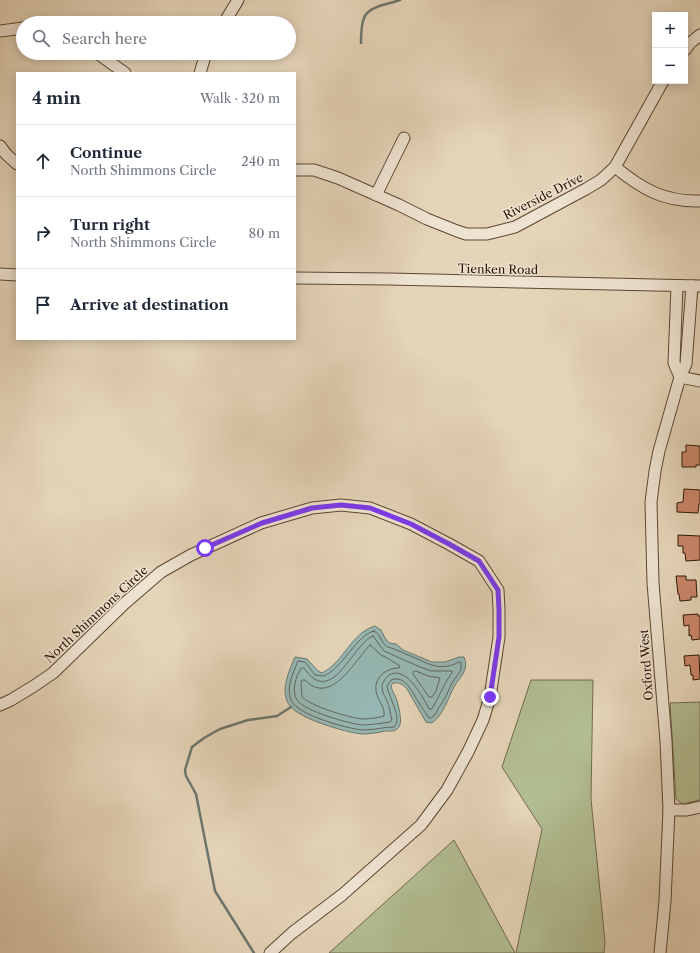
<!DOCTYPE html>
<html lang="en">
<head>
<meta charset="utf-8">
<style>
	body { margin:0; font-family:"Libre Caslon Text",serif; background:#f2f2f3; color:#1f2937 }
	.controls { position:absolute; right:12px; top:12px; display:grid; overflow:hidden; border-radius:0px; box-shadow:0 2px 10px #0003 }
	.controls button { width:36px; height:36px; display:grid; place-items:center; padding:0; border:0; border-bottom:1px solid #e0e1e3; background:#fff; color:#1f2937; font:20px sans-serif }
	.stop { position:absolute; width:12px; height:12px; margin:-9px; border:3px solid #7c3aed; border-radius:50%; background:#fff }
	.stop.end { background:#7c3aed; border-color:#fff; box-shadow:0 1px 4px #0008 }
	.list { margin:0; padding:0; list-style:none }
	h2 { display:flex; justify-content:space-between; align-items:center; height:52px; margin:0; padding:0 16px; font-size:17px }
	h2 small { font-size:13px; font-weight:400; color:#747a83 }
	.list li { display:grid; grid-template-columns:26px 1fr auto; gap:12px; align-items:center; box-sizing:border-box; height:72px; padding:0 16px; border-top:1px solid #e0e1e3 }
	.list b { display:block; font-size:15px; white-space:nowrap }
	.list p { margin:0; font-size:13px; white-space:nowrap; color:#747a83 }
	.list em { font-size:13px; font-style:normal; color:#747a83 }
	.icon { flex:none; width:22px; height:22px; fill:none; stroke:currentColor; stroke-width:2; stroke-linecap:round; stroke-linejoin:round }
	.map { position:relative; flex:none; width:700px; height:953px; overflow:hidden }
	.search { position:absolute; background:#fff; box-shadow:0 2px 10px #0003; left:16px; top:16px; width:280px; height:44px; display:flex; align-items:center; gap:10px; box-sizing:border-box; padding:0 14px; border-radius:22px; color:#747a83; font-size:15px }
	.panel { position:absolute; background:#fff; box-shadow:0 2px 10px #0003; left:16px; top:72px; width:280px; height:268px; border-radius:0px }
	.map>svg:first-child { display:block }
</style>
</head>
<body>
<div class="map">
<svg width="700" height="953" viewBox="0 0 700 953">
	<rect width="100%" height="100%" fill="#e5d4b8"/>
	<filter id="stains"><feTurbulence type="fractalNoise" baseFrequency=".005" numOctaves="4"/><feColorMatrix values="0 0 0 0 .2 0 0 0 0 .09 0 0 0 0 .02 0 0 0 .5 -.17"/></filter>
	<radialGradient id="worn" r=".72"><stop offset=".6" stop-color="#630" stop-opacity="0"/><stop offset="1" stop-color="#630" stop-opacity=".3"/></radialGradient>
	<g fill="#b2bd91" stroke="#706a4c">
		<polygon points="531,680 593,680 591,799 605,942 604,953 516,953 542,829 502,767"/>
		<polygon points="700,702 700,800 682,804 676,799 670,703"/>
		<polygon points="454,840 515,953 329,953"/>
	</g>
	<path fill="#96b7b3" stroke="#6d776e" d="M375 626 381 630 385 638 389 643 396 644 403 650 432 662H445L459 657H464C466 662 466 665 465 669 463 676 458 680 455 685 448 698 444 714 432 723L426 722 407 689C403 685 400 682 393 683L391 686C392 691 394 693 396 698 398 703 403 722 399 727 396 732 390 731 385 731 377 733 369 734 361 734 345 732 300 719 290 706 279 692 289 671 295 657L307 659 318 671 322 673C344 662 351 633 375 626Z"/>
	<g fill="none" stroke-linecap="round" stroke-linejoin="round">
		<g stroke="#62665c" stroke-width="1">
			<path d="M374 631C381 634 381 644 388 647 390 648 392 648 394 649 399 651 403 653 408 655 427 662 438 673 459 662H461V670L452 683 446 696 434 716 431 718H429C423 709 418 702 413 693 408 685 403 676 391 680L387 686C388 696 403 718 394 727 384 727 374 730 363 730 348 729 297 715 291 700 286 686 293 674 298 661L305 662 315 675 324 676C344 667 356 635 374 631Z"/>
			<path d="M373 636 384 651 420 667 431 671H452V673L447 680 432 709H429C423 697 405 663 388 676 385 679 382 683 382 687 382 693 385 696 387 701 390 707 390 714 392 720L390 722C381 723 372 725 363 725 350 724 304 711 297 700 291 690 296 677 301 668H304C332 709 352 644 373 636Z"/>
			<path d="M370 645 381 655 389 659 400 666 399 668C384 668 372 680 377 695 380 703 385 708 384 716 377 718 369 719 362 719 347 717 313 707 302 697L301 684 302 680H305C331 707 355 660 370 645Z"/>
			<polygon points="416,671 428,676 440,678 436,691 432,697 429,697 413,674 413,672"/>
		</g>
		<g stroke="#6d776e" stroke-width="2.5">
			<path d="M361 43C361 35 361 25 364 18 368 6 389 4 400 0"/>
			<polyline points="254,953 215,891 196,794 186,776 185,770 192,747 204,738 220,729 248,720 277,716 291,707"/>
		</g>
	</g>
	<g fill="#ca866a" stroke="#2f1606">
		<polygon points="686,445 700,446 700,465 696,465 696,467 682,467 682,452 686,452"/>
		<polygon points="684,489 700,490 700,504 699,504 698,513 677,512 677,503 683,502"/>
		<polygon points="678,535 700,536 700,560 686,561 685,553 683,553 683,546 678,546"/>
		<polygon points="676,576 686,576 686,580 696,580 697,597 691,597 691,600 680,601 679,594 678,594"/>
		<polygon points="698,614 698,616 700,616 700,639 692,640 691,635 689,636 689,625 684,626 683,615"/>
		<polygon points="699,655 700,679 693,680 693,675 691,675 690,665 685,666 684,656"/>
	</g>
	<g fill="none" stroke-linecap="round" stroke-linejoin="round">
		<g stroke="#5c4632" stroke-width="13">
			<g id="minor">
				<polyline points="224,23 238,0"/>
				<polyline points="0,31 23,28"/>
				<polyline points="685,50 690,43 700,35"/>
				<polyline points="97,53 125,73"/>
				<polyline points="200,73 206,53"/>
				<polyline points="0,146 6,154 17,164"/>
				<path d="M615 167C642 189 664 202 700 201"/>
				<polyline points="295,170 314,170 338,178 399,205 427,219 457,231 466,234 487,234 515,227 586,189 601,180 615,167 663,81"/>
				<polyline points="376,195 404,138"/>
				<polyline points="0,274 17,275"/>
				<polyline points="295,278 389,279 700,286"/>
				<polyline points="677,286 674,363 680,377"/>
				<polyline points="680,377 700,381"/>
				<polyline points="0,705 11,700 34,686 53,673 125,603 161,572 191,555 261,523 312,508 341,505 370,508 411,524 449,544 479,561 498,590 499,610 499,637 490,697 483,720 468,752 447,790 421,825 342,895 292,933 270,953"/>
				<polyline points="669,810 687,810 700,807"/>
				<polyline points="660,953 665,901 669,810 666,741 653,583 651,502 655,471 659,451 680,377 686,364 692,286"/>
			</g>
		</g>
		<use href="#minor" stroke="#eee3d1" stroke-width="11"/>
	</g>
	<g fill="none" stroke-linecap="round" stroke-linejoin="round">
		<polyline stroke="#7c3aed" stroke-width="5" points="205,548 262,523 312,508 341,505 370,508 411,524 449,544 479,561 498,590 499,610 499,637 490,697"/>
	</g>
	<g text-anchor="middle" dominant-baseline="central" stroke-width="3" stroke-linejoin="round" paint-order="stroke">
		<g font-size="12" fill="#2f1606" stroke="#eee3d1">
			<text transform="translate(543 196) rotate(-27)">Riverside Drive</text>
			<text transform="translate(498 269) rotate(1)">Tienken Road</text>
			<text transform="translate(96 614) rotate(-43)">North Shimmons Circle</text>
			<text transform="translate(646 665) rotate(-94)">Oxford West</text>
		</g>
	</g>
	<rect width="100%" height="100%" filter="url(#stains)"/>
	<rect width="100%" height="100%" fill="url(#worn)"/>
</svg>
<div class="controls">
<button>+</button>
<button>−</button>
</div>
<div class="stop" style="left:205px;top:548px"></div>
<div class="stop end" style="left:490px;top:697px"></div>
<div class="search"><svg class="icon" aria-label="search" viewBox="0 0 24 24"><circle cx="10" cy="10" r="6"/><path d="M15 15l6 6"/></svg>Search here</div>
<section class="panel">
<h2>4 min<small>Walk · 320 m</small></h2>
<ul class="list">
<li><svg class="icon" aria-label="ahead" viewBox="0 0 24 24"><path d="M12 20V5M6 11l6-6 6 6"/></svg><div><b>Continue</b><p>North Shimmons Circle</p></div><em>240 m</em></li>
<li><svg class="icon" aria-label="right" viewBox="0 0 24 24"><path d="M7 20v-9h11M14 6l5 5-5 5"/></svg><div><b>Turn right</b><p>North Shimmons Circle</p></div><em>80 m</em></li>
<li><svg class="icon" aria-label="arrive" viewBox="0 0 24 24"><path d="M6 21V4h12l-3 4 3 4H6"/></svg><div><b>Arrive at destination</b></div></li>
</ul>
</section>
</div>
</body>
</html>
